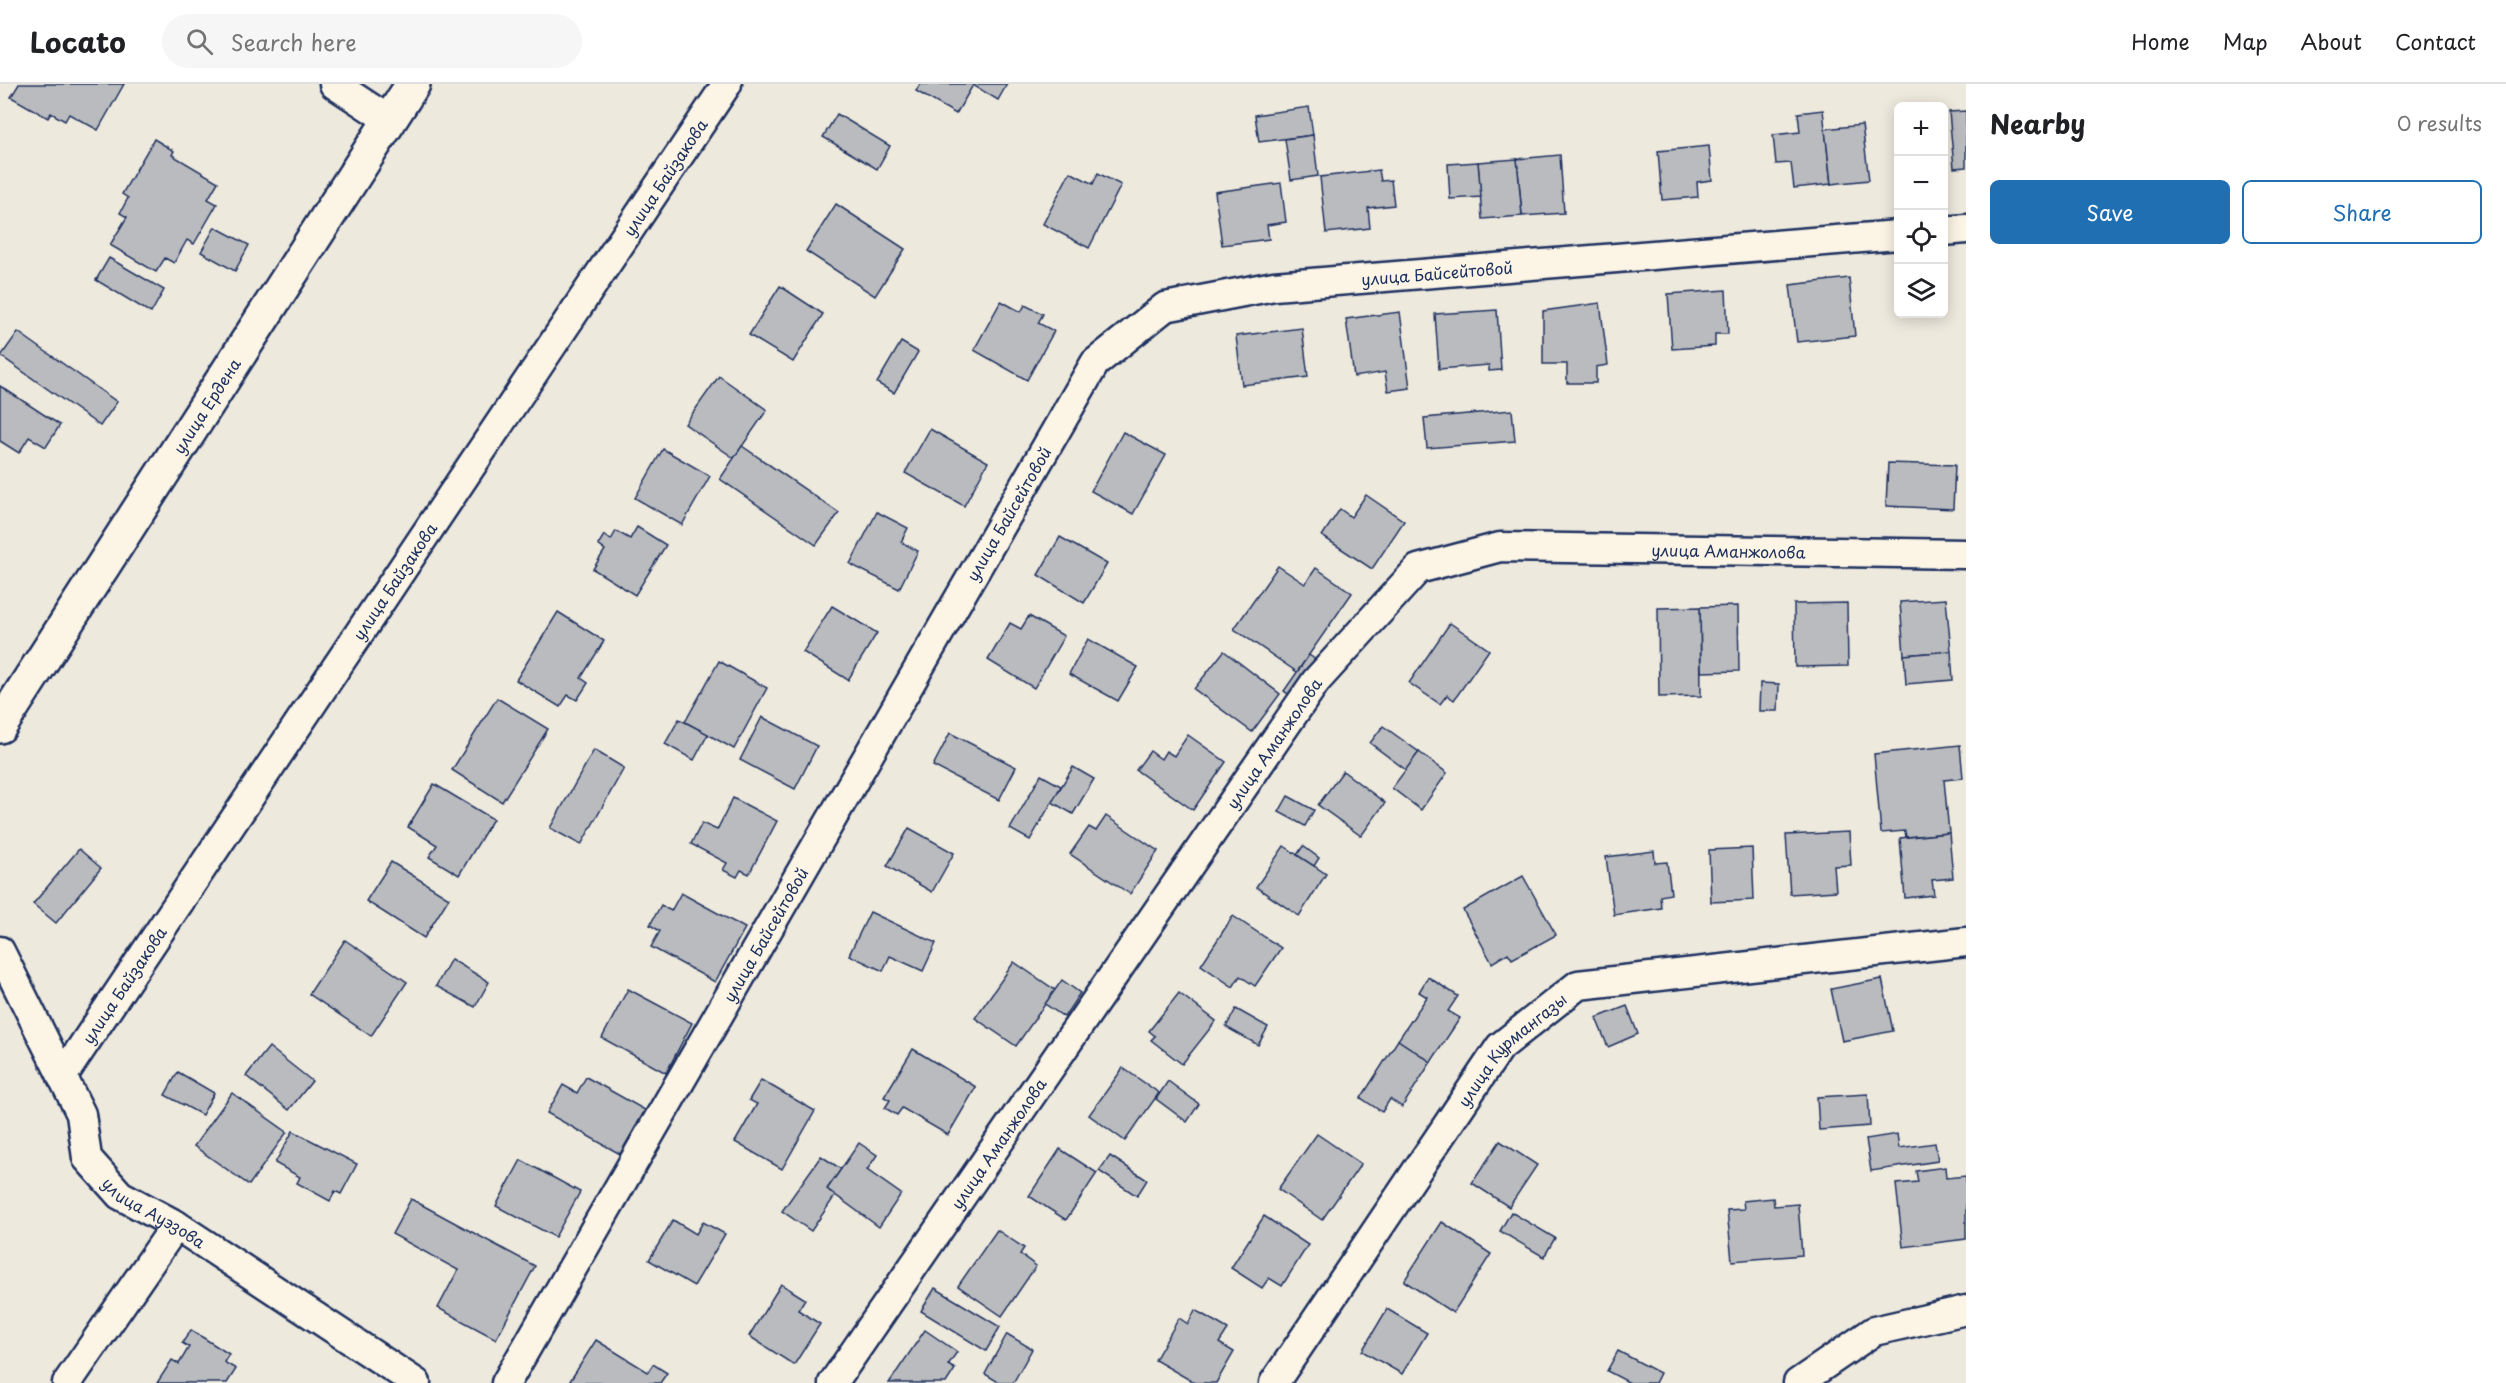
<!DOCTYPE html>
<html lang="en">
<head>
<meta charset="utf-8">
<style>
	body { margin:0; font-family:"Playpen Sans",sans-serif; background:#f6f6f6; color:#202124 }
	.controls { position:absolute; right:18px; top:18px; display:grid; overflow:hidden; border-radius:9px; box-shadow:0 3px 15px #0003 }
	.controls button { width:54px; height:54px; display:grid; place-items:center; padding:0; border:0; border-bottom:2px solid #e0e0e0; background:#fff; color:#202124; font:30px sans-serif }
	.list { margin:0; padding:0; list-style:none }
	h2 { display:flex; justify-content:space-between; align-items:center; height:78px; margin:0; padding:0 24px; font-size:26px }
	h2 small { font-size:20px; font-weight:400; color:#757577 }
	.actions { display:flex; gap:12px; padding:18px 24px }
	.actions a { flex:1; padding:14px 0; border:2px solid #1f6fb2; border-radius:9px; text-align:center; font-size:21px; color:#1f6fb2 }
	.actions .main { background:#1f6fb2; color:#fff }
	.icon { flex:none; width:33px; height:33px; fill:none; stroke:currentColor; stroke-width:2; stroke-linecap:round; stroke-linejoin:round }
	.map { position:relative; flex:none; width:1966px; height:1299px; overflow:hidden }
	header { display:flex; align-items:center; gap:36px; box-sizing:border-box; height:84px; padding:0 30px; background:#fff; border-bottom:2px solid #e0e0e0 }
	header strong { font-size:28px }
	nav { display:flex; gap:33px; margin-inline-start:auto; font-size:21px }
	.search { width:420px; height:54px; background:#f6f6f6; display:flex; align-items:center; gap:15px; box-sizing:border-box; padding:0 21px; border-radius:33px; color:#757577; font-size:22px }
	main { display:flex }
	aside { flex:1; background:#fff }
	.map>svg:first-child { display:block }
</style>
</head>
<body>
<header>
<strong>Locato</strong>
<div class="search"><svg class="icon" aria-label="search" viewBox="0 0 24 24"><circle cx="10" cy="10" r="6"/><path d="M15 15l6 6"/></svg>Search here</div>
<nav><a>Home</a><a>Map</a><a>About</a><a>Contact</a></nav>
</header>
<main>
<div class="map">
<svg width="1966" height="1299" viewBox="0 0 1966 1299">
	<rect width="100%" height="100%" fill="#eee9dd"/>
	<filter id="ink" filterUnits="userSpaceOnUse"><feTurbulence type="fractalNoise" baseFrequency=".0167" numOctaves="2"/><feDisplacementMap in="SourceGraphic" scale="12" xChannelSelector="R" yChannelSelector="G"/><feConvolveMatrix kernelMatrix="1 2 1 2 8 2 1 2 1" color-interpolation-filters="sRGB"/></filter>
	<g filter="url(#ink)">
		<g fill="#babbbe" stroke="#1b2f5e" stroke-width="1.5">
			<polygon points="19,0 124,0 98,46 69,30 65,37 51,29 48,34 11,13"/>
			<polygon points="920,0 1007,0 998,16 973,1 956,30 916,7"/>
			<polygon points="1309,23 1313,51 1259,58 1255,31"/>
			<polygon points="1823,26 1831,100 1794,104 1791,79 1776,80 1773,51 1800,48 1798,29"/>
			<polygon points="1966,27 1966,83 1954,84 1949,28"/>
			<polygon points="837,30 890,62 877,85 823,53"/>
			<polygon points="1862,41 1869,96 1831,100 1825,45"/>
			<polygon points="1313,51 1318,92 1291,96 1285,55"/>
			<polygon points="154,55 174,67 172,71 218,98 208,115 217,120 194,160 187,156 174,179 165,174 156,188 110,161 127,133 120,129 128,114 122,110"/>
			<polygon points="1709,62 1712,96 1697,98 1698,113 1662,116 1658,67"/>
			<polygon points="1560,71 1564,129 1522,132 1517,75"/>
			<polygon points="1517,75 1522,132 1482,135 1478,78"/>
			<polygon points="1478,78 1481,113 1450,115 1448,80"/>
			<polygon points="1379,86 1381,97 1391,96 1394,121 1368,124 1370,144 1326,149 1320,93"/>
			<polygon points="1070,88 1093,100 1098,89 1121,101 1089,164 1043,140"/>
			<polygon points="1281,99 1286,138 1267,141 1269,155 1222,161 1215,108"/>
			<polygon points="836,120 905,165 875,212 806,167"/>
			<polygon points="215,143 249,161 235,187 201,168"/>
			<polygon points="109,174 164,206 151,229 96,196"/>
			<polygon points="1849,194 1855,252 1797,258 1790,201"/>
			<polygon points="780,202 823,230 793,278 749,251"/>
			<polygon points="1726,206 1728,250 1715,250 1715,262 1672,265 1668,210"/>
			<polygon points="1001,217 1021,228 1025,221 1043,230 1038,239 1054,247 1027,296 974,266"/>
			<polygon points="1600,219 1608,281 1596,283 1596,299 1567,299 1567,280 1543,280 1543,227"/>
			<polygon points="1497,226 1501,286 1489,287 1489,281 1439,285 1435,230"/>
			<polygon points="1400,228 1410,304 1388,307 1385,288 1354,293 1346,235"/>
			<polygon points="1302,244 1308,293 1242,301 1236,252"/>
			<polygon points="18,248 117,318 100,342 1,272"/>
			<polygon points="901,258 918,268 894,309 877,299"/>
			<polygon points="719,292 767,326 734,374 685,340"/>
			<polygon points="0,302 60,341 46,363 29,353 19,369 0,357"/>
			<polygon points="1512,326 1515,357 1427,364 1424,334"/>
			<polygon points="930,345 988,378 964,422 905,389"/>
			<polygon points="1123,348 1166,371 1133,430 1091,407"/>
			<polygon points="742,362 839,429 816,461 720,395"/>
			<polygon points="663,365 710,392 682,441 635,414"/>
			<polygon points="1888,379 1955,381 1953,425 1886,422"/>
			<polygon points="1366,411 1404,437 1372,485 1322,452 1340,425 1351,433"/>
			<polygon points="877,428 908,444 901,458 918,467 899,505 850,480"/>
			<polygon points="637,443 666,461 635,511 593,485 605,466 598,461 604,451 611,456 616,447 630,455"/>
			<polygon points="1060,453 1107,480 1084,519 1038,491"/>
			<polygon points="1278,482 1305,500 1316,484 1352,509 1297,588 1234,545"/>
			<polygon points="1946,515 1951,567 1904,571 1900,518"/>
			<polygon points="1847,519 1848,582 1795,583 1794,520"/>
			<polygon points="832,522 877,549 848,596 803,568"/>
			<polygon points="1738,522 1739,587 1701,588 1700,523"/>
			<polygon points="1700,523 1701,612 1659,613 1658,524"/>
			<polygon points="558,528 604,557 581,594 588,599 577,616 568,611 560,623 516,596"/>
			<polygon points="1029,532 1064,552 1034,604 988,576 1010,539 1021,545"/>
			<polygon points="1450,539 1489,566 1454,616 1447,611 1440,620 1409,599"/>
			<polygon points="1088,555 1138,583 1118,617 1069,590"/>
			<polygon points="1224,567 1280,610 1252,648 1194,605"/>
			<polygon points="1951,567 1953,596 1906,600 1904,571"/>
			<polygon points="1309,571 1326,583 1301,619 1284,607"/>
			<polygon points="719,577 767,604 734,665 685,638"/>
			<polygon points="1760,599 1779,600 1778,627 1759,627"/>
			<polygon points="497,614 548,645 502,718 452,686"/>
			<polygon points="762,633 817,662 795,705 740,676"/>
			<polygon points="679,635 708,650 694,676 665,660"/>
			<polygon points="1383,642 1419,668 1406,686 1370,659"/>
			<polygon points="950,649 1016,683 999,716 933,682"/>
			<polygon points="1188,651 1226,678 1193,726 1136,686 1150,667 1161,675 1166,667 1174,672"/>
			<polygon points="1960,661 1963,694 1944,696 1949,749 1906,753 1905,747 1881,749 1874,670"/>
			<polygon points="594,666 624,684 581,761 550,744"/>
			<polygon points="1419,668 1447,689 1421,726 1392,704"/>
			<polygon points="1073,683 1094,695 1073,730 1052,718"/>
			<polygon points="1343,687 1385,719 1361,752 1318,721"/>
			<polygon points="1041,691 1061,702 1030,756 1010,745"/>
			<polygon points="434,700 493,735 459,791 429,773 437,761 408,743"/>
			<polygon points="1288,712 1314,726 1305,742 1279,728"/>
			<polygon points="733,714 777,737 749,790 741,786 737,793 723,786 727,779 691,760 702,739 717,746"/>
			<polygon points="1106,732 1158,767 1130,810 1070,770 1089,743 1096,747"/>
			<polygon points="909,744 954,769 932,808 887,782"/>
			<polygon points="1849,748 1851,781 1834,782 1836,807 1790,810 1786,751"/>
			<polygon points="1949,749 1953,794 1932,796 1934,811 1905,814 1900,754"/>
			<polygon points="1284,762 1326,790 1299,832 1256,803"/>
			<polygon points="1303,762 1319,774 1314,782 1297,771"/>
			<polygon points="1752,764 1754,816 1711,818 1709,766"/>
			<polygon points="79,765 101,784 56,839 33,820"/>
			<polygon points="1654,767 1655,779 1667,778 1671,810 1660,812 1661,824 1614,831 1606,773"/>
			<polygon points="391,778 449,814 424,854 366,817"/>
			<polygon points="1523,792 1556,851 1512,875 1508,869 1492,879 1463,826"/>
			<polygon points="681,809 745,844 715,898 651,863 660,847 650,841 661,821 671,827"/>
			<polygon points="870,828 936,859 923,887 890,872 883,887 849,871"/>
			<polygon points="1233,832 1281,864 1255,902 1240,892 1233,903 1201,881"/>
			<polygon points="345,856 407,898 371,952 309,910"/>
			<polygon points="451,875 489,898 475,923 436,902"/>
			<polygon points="1014,878 1055,906 1016,962 975,934"/>
			<polygon points="1428,893 1458,912 1448,927 1460,934 1431,978 1398,956 1427,913 1419,908"/>
			<polygon points="1882,895 1893,947 1842,957 1831,905"/>
			<polygon points="1062,896 1080,909 1064,933 1045,920"/>
			<polygon points="628,905 692,939 666,989 602,954"/>
			<polygon points="1179,909 1216,937 1182,980 1151,956 1155,952 1149,947"/>
			<polygon points="1627,922 1638,950 1608,963 1596,934"/>
			<polygon points="1236,925 1268,943 1258,961 1226,943"/>
			<polygon points="1398,956 1431,978 1402,1023 1390,1015 1382,1028 1361,1014"/>
			<polygon points="269,963 312,997 289,1026 246,992"/>
			<polygon points="913,965 976,1003 948,1051 902,1024 897,1031 885,1024 890,1016 884,1013"/>
			<polygon points="1123,984 1159,1009 1125,1057 1089,1031"/>
			<polygon points="178,988 214,1009 202,1031 165,1011"/>
			<polygon points="586,993 645,1026 620,1070 547,1029 563,1001 577,1009"/>
			<polygon points="761,996 815,1027 782,1085 735,1058 757,1020 749,1016"/>
			<polygon points="1168,997 1199,1020 1187,1038 1156,1015"/>
			<polygon points="232,1009 287,1048 249,1101 194,1062"/>
			<polygon points="1868,1010 1870,1042 1819,1046 1817,1013"/>
			<polygon points="293,1047 357,1080 341,1110 335,1107 330,1117 297,1099 300,1093 275,1079"/>
			<polygon points="1317,1050 1361,1080 1322,1136 1278,1105"/>
			<polygon points="1897,1050 1899,1064 1935,1059 1938,1077 1871,1087 1866,1055"/>
			<polygon points="1500,1057 1537,1081 1509,1123 1472,1099"/>
			<polygon points="859,1059 877,1071 867,1086 901,1110 879,1143 827,1105"/>
			<polygon points="1060,1065 1097,1089 1066,1136 1029,1112"/>
			<polygon points="821,1072 841,1085 827,1105 835,1112 811,1147 782,1127"/>
			<polygon points="1110,1072 1147,1096 1137,1112 1099,1087"/>
			<polygon points="521,1076 580,1108 555,1153 496,1122"/>
			<polygon points="1945,1083 1946,1094 1966,1092 1966,1155 1903,1163 1896,1100 1918,1098 1916,1087"/>
			<polygon points="1773,1114 1774,1122 1798,1120 1802,1171 1732,1177 1727,1126 1744,1125 1743,1117"/>
			<polygon points="411,1115 535,1182 496,1255 438,1224 458,1186 392,1150"/>
			<polygon points="1511,1128 1555,1154 1544,1173 1500,1147"/>
			<polygon points="1264,1132 1308,1161 1282,1202 1269,1194 1262,1204 1231,1184"/>
			<polygon points="673,1136 696,1150 703,1138 725,1150 694,1202 649,1176"/>
			<polygon points="1442,1138 1491,1170 1453,1229 1404,1197"/>
			<polygon points="997,1146 1024,1164 1020,1170 1036,1182 1002,1232 958,1202"/>
			<polygon points="781,1200 805,1215 798,1226 820,1240 794,1281 749,1252"/>
			<polygon points="935,1204 1000,1243 986,1267 921,1227"/>
			<polygon points="1387,1225 1427,1249 1402,1290 1362,1267"/>
			<polygon points="1195,1226 1228,1245 1219,1259 1234,1268 1216,1299 1195,1299 1155,1276 1179,1234 1188,1240"/>
			<polygon points="191,1246 229,1270 224,1278 236,1285 227,1299 157,1299 172,1276 179,1280 189,1263 182,1259"/>
			<polygon points="925,1246 957,1268 948,1281 955,1285 946,1299 889,1299"/>
			<polygon points="1007,1250 1032,1265 1013,1299 1000,1299 985,1290"/>
			<polygon points="596,1256 648,1288 653,1280 667,1289 660,1299 572,1299 570,1297"/>
			<polygon points="1618,1267 1660,1289 1655,1299 1630,1299 1607,1287"/>
		</g>
		<g fill="none" stroke-linecap="round" stroke-linejoin="round">
			<g stroke="#1b2f5e" stroke-width="33">
				<g id="street">
					<polyline points="334,0 389,36"/>
					<polyline points="1944,147 1966,145"/>
					<path id="s1" d="M0 867 81 1030 87 1074 120 1111 176 1141 416 1299"/>
					<path id="s2" d="M62 993 727 0"/>
					<polyline points="67,1299 176,1141"/>
					<path id="s3" d="M506 1299 1095 279 1165 223 1274 202 1898 151"/>
					<path id="s4" d="M833 1299 1316 597 1418 485 1500 463 1966 470"/>
					<path id="s5" d="M1274 1299 1500 963 1578 901 1966 858"/>
					<polyline points="1798,1299 1874,1247 1966,1226"/>
				</g>
			</g>
			<g stroke="#1b2f5e" stroke-width="38">
				<g id="secondary">
					<path id="s6" d="M0 642 413 0"/>
				</g>
			</g>
			<use href="#street" stroke="#fcf5e5" stroke-width="28"/>
			<use href="#secondary" stroke="#fcf5e5" stroke-width="33"/>
		</g>
	</g>
	<g text-anchor="middle" dominant-baseline="central" stroke-width="5" stroke-linejoin="round" paint-order="stroke">
		<g font-size="16" fill="#1b2f5e" stroke="#fcf5e5">
			<text stroke="none"><textPath href="#s2" startOffset="1083">улица Байзакова</textPath></text>
			<text stroke="none"><textPath href="#s3" startOffset="1542">улица Байсейтовой</textPath></text>
			<text stroke="none"><textPath href="#s6" startOffset="381">улица Ердена</textPath></text>
			<text stroke="none"><textPath href="#s3" startOffset="1004">улица Байсейтовой</textPath></text>
			<text stroke="none"><textPath href="#s4" startOffset="1317">улица Аманжолова</textPath></text>
			<text stroke="none"><textPath href="#s2" startOffset="597">улица Байзакова</textPath></text>
			<text stroke="none"><textPath href="#s4" startOffset="777">улица Аманжолова</textPath></text>
			<text stroke="none"><textPath href="#s3" startOffset="518">улица Байсейтовой</textPath></text>
			<text stroke="none"><textPath href="#s2" startOffset="111">улица Байзакова</textPath></text>
			<text stroke="none"><textPath href="#s5" startOffset="411">улица Курмангазы</textPath></text>
			<text stroke="none"><textPath href="#s4" startOffset="291">улица Аманжолова</textPath></text>
			<text stroke="none"><textPath href="#s1" startOffset="314">улица Ауэзова</textPath></text>
		</g>
	</g>
</svg>
<div class="controls">
<button>+</button>
<button>−</button>
<button><svg class="icon" aria-label="locate" viewBox="0 0 24 24"><circle cx="12" cy="12" r="6"/><path d="M12 2v4M12 18v4M2 12h4M18 12h4"/></svg></button>
<button><svg class="icon" aria-label="layers" viewBox="0 0 24 24"><path d="M12 4l9 5-9 5-9-5zM3 14l9 5 9-5"/></svg></button>
</div>
</div>
<aside>
<h2>Nearby<small>0 results</small></h2>
<ul class="list">
</ul>
<div class="actions"><a class="main">Save</a><a>Share</a></div>
</aside>
</main>
</body>
</html>
